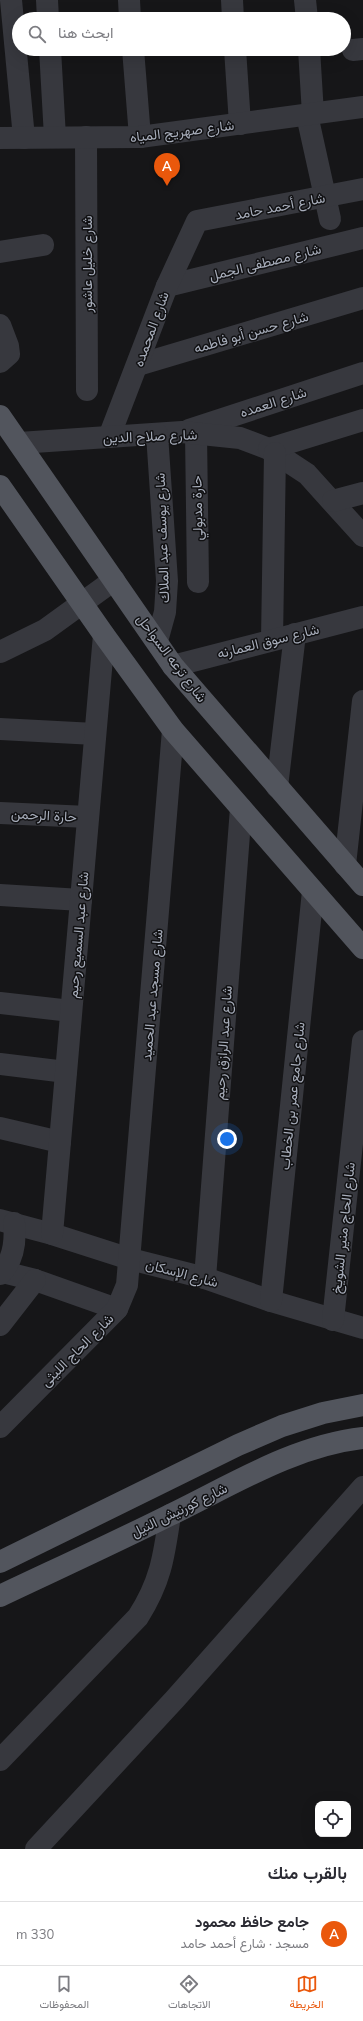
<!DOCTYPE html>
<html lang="ar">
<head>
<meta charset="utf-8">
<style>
	body { margin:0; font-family:Mulish,Vazirmatn,sans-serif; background:#f7f7f7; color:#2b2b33; direction:rtl }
	.controls { position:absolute; right:12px; bottom:12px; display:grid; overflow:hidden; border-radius:8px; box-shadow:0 4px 16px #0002 }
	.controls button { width:36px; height:36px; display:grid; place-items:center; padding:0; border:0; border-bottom:1px solid #e1e1e2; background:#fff; color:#2b2b33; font:20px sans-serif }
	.you { position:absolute; left:227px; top:1139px; width:14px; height:14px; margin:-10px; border:3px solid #fff; border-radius:50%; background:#1a73e8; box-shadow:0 0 0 6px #1a73e833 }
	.badge { display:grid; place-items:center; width:26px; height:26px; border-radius:50%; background:#ea580c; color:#fff; font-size:13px; font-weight:700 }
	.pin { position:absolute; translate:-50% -33px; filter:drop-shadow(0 1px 2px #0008) }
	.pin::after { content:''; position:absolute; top:21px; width:14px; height:12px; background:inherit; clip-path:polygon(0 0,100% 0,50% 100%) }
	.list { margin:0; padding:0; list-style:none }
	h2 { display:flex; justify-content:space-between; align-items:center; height:52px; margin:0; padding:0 16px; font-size:17px }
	h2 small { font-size:13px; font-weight:400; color:#7c7c81 }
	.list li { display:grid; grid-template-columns:26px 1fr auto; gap:12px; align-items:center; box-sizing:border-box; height:64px; padding:0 16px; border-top:1px solid #e1e1e2 }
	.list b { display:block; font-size:15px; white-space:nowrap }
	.list p { margin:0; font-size:13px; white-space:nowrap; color:#7c7c81 }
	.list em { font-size:13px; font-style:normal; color:#7c7c81 }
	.icon { flex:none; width:22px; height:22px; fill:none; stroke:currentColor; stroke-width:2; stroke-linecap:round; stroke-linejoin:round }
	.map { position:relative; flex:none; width:363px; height:1849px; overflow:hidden; direction:ltr }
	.search { position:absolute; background:#fff; box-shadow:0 4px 16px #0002; left:12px; right:12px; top:12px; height:44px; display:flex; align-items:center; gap:10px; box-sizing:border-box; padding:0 14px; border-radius:22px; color:#7c7c81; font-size:15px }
	.sheet { height:116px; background:#fff }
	nav { display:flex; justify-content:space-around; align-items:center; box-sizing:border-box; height:56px; border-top:1px solid #e1e1e2; background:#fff; font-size:11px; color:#7c7c81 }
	nav a { display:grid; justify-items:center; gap:2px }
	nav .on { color:#ea580c }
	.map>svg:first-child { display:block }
</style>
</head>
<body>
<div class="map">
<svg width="363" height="1849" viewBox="0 0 363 1849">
	<rect width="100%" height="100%" fill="#161618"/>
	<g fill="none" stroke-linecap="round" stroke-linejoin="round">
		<g stroke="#37383e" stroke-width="22">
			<polyline points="11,0 24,138"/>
			<polyline points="47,0 48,19"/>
			<polyline points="129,0 130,19"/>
			<polyline points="232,0 233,19"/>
			<polyline points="305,0 307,19"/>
			<polyline points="50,49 55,137"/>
			<polyline points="133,49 140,137"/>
			<polyline points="235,49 240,124"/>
			<polyline points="309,49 313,114"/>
			<polyline points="353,50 363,49"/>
			<polyline points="307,115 330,219"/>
			<polyline points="86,137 87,390"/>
			<polyline points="0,138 140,137 363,107"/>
			<polyline points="0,252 43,245"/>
			<polyline points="167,286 363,238"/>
			<polyline points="0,325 8,346 9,354 0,362"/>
			<polyline points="138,365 363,298"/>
			<polyline points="189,430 363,373"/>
			<polyline points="196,433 198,582"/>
			<polyline points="109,437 167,286 197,221 363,189"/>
			<polyline points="19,443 182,432 240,438 269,449 307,474 363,536"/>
			<polyline points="269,449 363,420"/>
			<polyline points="333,501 363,493"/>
			<polyline points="272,640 275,453"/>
			<polyline points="157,641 165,612 167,581 157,434"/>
			<polyline points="0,652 45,630 114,580"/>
			<polyline points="173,666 363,617"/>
			<polyline points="0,729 95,734"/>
			<polyline points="277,787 295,634"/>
			<polyline points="0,813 88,817"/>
			<polyline points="345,865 363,701"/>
			<polyline points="0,895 81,900"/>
			<polyline points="0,1003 71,1011"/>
			<polyline points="0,1064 66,1072"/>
			<polyline points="0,1128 60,1142"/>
			<polyline points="0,1220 52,1234 130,1259 205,1278 271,1301 363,1328"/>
			<polyline points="52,1234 104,635"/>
			<polyline points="3,1272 35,1280 117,1309"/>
			<path d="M0 1274C14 1260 16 1242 14 1223"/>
			<polyline points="205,1278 241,808"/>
			<polyline points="271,1301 313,891"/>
			<polyline points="333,1320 363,1041"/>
			<polyline points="0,1325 35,1280"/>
			<polyline points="0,1427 117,1309 127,1285 173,730"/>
			<path d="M0 1760 138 1617C161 1581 164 1556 170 1515"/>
			<polyline points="36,1849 175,1699 363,1487"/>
		</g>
		<g stroke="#52555d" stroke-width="22">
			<polyline points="0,416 173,666 363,885"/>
			<polyline points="0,486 104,635 173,730 363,948"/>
			<polyline points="0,1562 238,1445 282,1426 323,1413 363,1405"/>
			<path d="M0 1596C57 1569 114 1543 170 1515 232 1485 293 1446 363 1438"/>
		</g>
	</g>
	<g text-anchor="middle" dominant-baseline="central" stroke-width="3" stroke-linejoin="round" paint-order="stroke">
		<g font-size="14" fill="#a7adba" stroke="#111113">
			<text transform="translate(182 131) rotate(-7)">شارع صهريج المياه</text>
			<text transform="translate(280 206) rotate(-11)">شارع أحمد حامد</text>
			<text transform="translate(265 262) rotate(-14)">شارع مصطفى الجمل</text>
			<text transform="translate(87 264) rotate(-90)">شارع خليل عاشور</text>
			<text transform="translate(151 329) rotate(-70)">شارع المحمده</text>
			<text transform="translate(251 332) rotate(-16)">شارع حسن أبو فاطمه</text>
			<text transform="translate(273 402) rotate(-18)">شارع العمده</text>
			<text transform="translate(150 436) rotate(-2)">شارع صلاح الدين</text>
			<text transform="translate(197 508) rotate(-91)">حارة مدبولي</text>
			<text transform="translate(162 538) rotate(-92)">شارع يوسف عبد الملاك</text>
			<text transform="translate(268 641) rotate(-14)">شارع سوق العمارنه</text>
			<text transform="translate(172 658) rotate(53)">شارع ترعه السواحل</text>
			<text transform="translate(44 815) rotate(3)">حارة الرحمن</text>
			<text transform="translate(78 935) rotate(-85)">شارع عبد السميع رحيم</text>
			<text transform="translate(152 995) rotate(-85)">شارع مسجد عبد الحميد</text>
			<text transform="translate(223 1043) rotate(-86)">شارع عبد الرازق رحيم</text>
			<text transform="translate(292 1096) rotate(-84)">شارع جامع عمر بن الخطاب</text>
			<text transform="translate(343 1228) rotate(-84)">شارع الحاج منير الشويخ</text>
			<text transform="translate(182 1273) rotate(15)">شارع الإسكان</text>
			<text transform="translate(77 1350) rotate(-45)">شارع الحاج الليثى</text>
			<text transform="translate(179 1510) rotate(-26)">شارع كورنيش النيل</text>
		</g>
	</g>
</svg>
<div class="controls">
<button><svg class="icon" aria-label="locate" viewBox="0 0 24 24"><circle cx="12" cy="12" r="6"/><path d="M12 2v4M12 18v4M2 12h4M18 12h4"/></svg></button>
</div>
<div class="you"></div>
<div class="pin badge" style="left:167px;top:186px">A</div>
<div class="search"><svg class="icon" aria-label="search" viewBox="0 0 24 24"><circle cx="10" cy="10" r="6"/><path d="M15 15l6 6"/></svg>ابحث هنا</div>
</div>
<section class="sheet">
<h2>بالقرب منك<small></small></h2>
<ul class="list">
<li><span class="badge">A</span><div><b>جامع حافظ محمود</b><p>مسجد · شارع أحمد حامد</p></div><em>330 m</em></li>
</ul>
</section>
<nav>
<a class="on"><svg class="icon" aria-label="map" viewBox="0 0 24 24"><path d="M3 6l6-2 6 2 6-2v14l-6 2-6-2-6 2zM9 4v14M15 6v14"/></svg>الخريطة</a>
<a><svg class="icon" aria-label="directions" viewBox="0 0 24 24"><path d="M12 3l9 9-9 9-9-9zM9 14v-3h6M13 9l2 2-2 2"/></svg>الاتجاهات</a>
<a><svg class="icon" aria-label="saved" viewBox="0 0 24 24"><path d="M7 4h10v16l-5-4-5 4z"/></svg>المحفوظات</a>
</nav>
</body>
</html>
